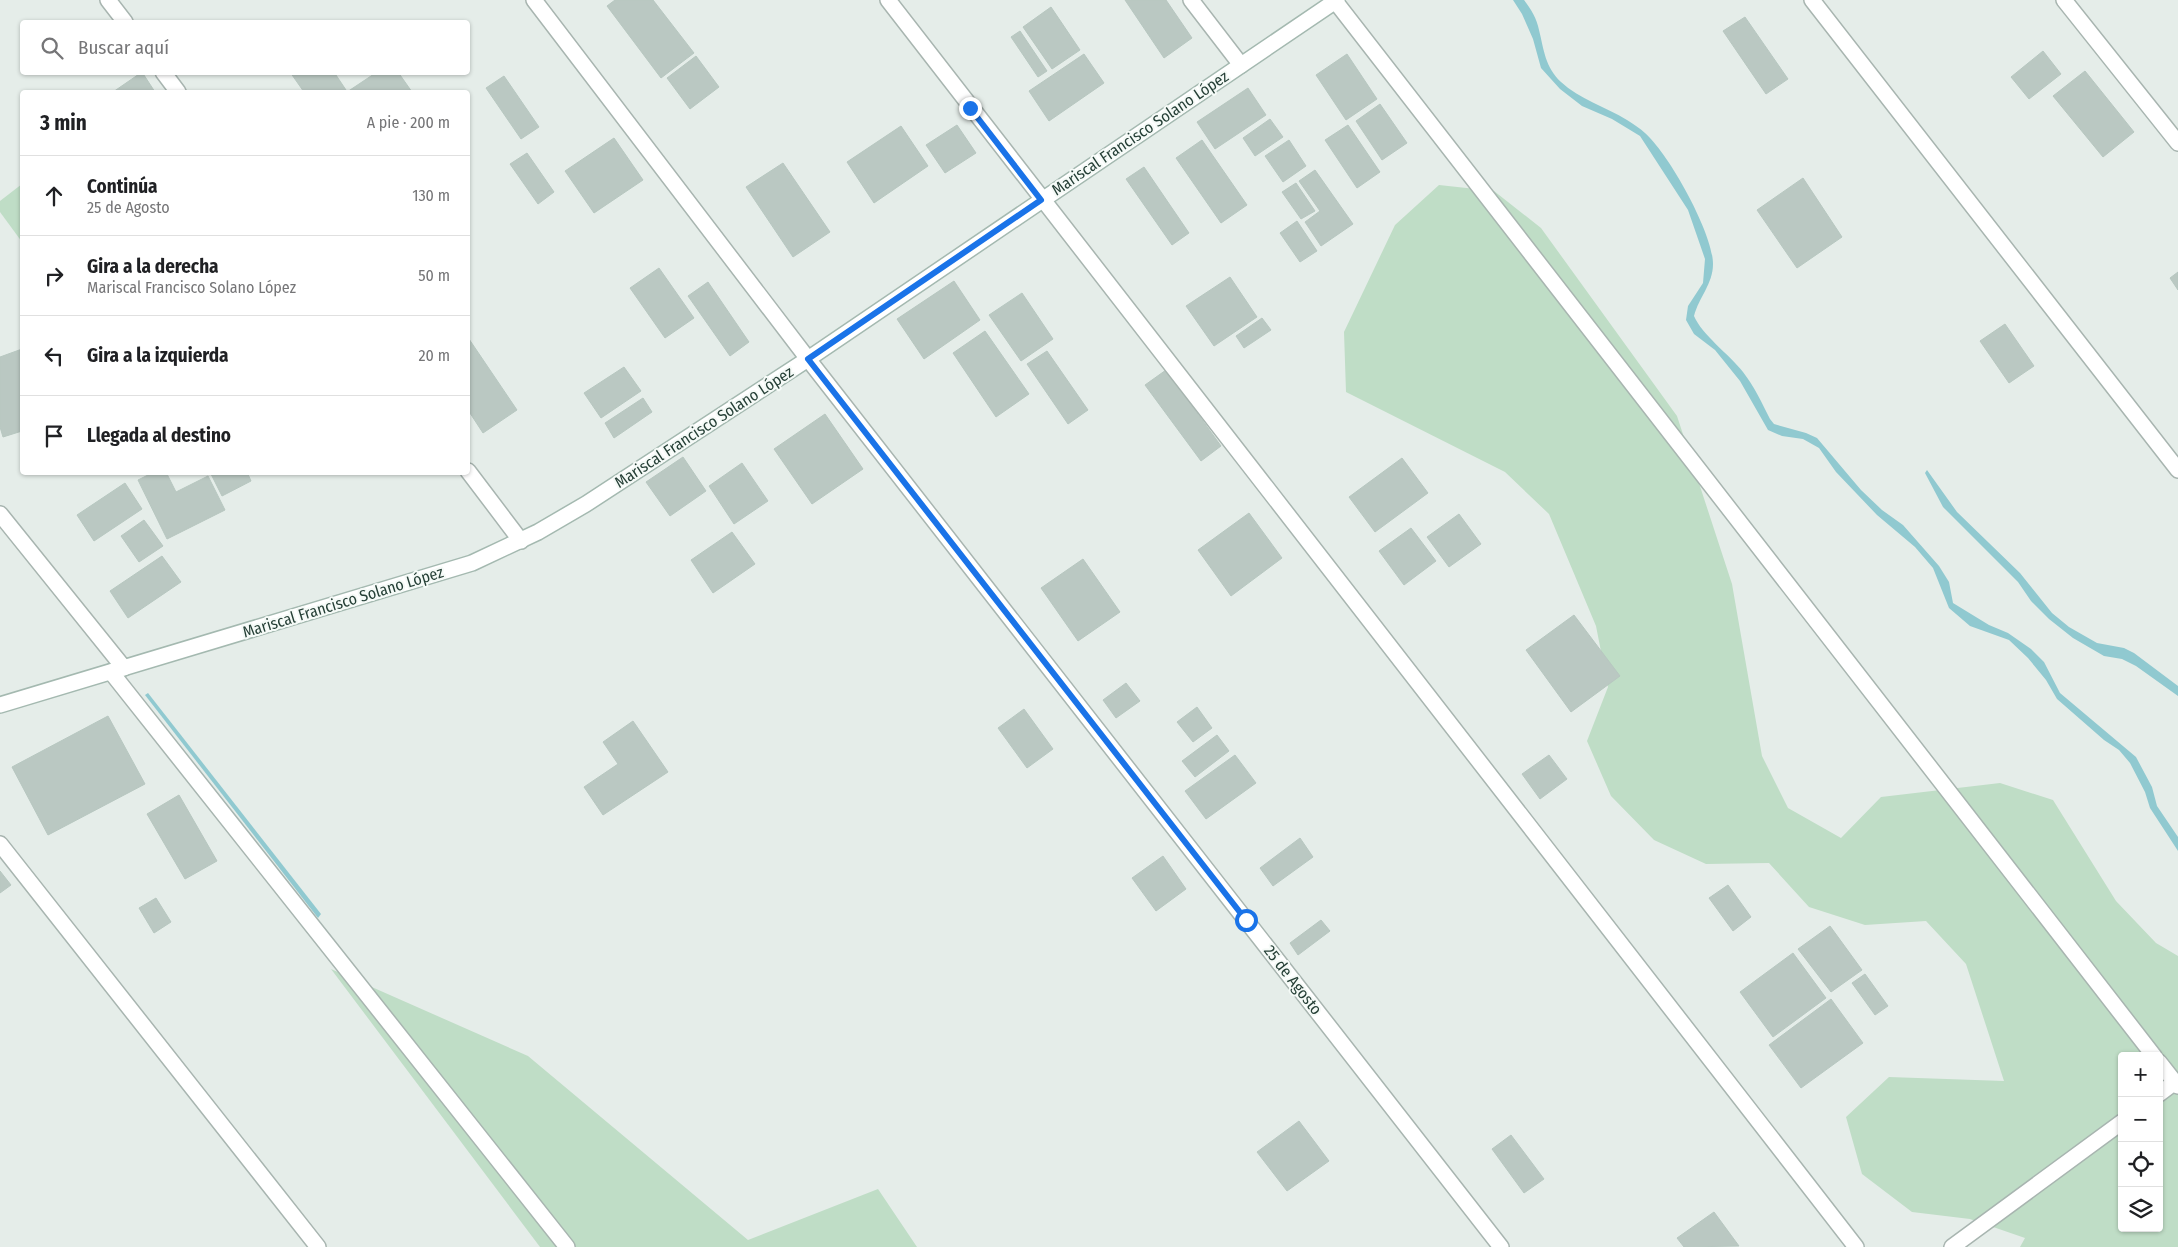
<!DOCTYPE html>
<html lang="es">
<head>
<meta charset="utf-8">
<style>
	body { margin:0; font-family:"Fira Sans Condensed",sans-serif; background:#f2f2f2; color:#202124 }
	.controls { position:absolute; right:15px; bottom:15px; display:grid; overflow:hidden; border-radius:5px; box-shadow:0 1px 4px #0004 }
	.controls button { width:45px; height:45px; display:grid; place-items:center; padding:0; border:0; border-bottom:1px solid #e0e0e0; background:#fff; color:#202124; font:25px sans-serif }
	.stop { position:absolute; width:15px; height:15px; margin:-11px; border:4px solid #1a73e8; border-radius:50%; background:#fff }
	.stop.end { background:#1a73e8; border-color:#fff; box-shadow:0 1px 5px #0008 }
	.list { margin:0; padding:0; list-style:none }
	h2 { display:flex; justify-content:space-between; align-items:center; height:65px; margin:0; padding:0 20px; font-size:21px }
	h2 small { font-size:16px; font-weight:400; color:#757577 }
	.list li { display:grid; grid-template-columns:32px 1fr auto; gap:15px; align-items:center; box-sizing:border-box; height:80px; padding:0 20px; border-top:1px solid #e0e0e0 }
	.list b { display:block; font-size:19px; white-space:nowrap }
	.list p { margin:0; font-size:16px; white-space:nowrap; color:#757577 }
	.list em { font-size:16px; font-style:normal; color:#757577 }
	.icon { flex:none; width:28px; height:28px; fill:none; stroke:currentColor; stroke-width:2; stroke-linecap:round; stroke-linejoin:round }
	.map { position:relative; flex:none; width:2178px; height:1247px; overflow:hidden }
	.search { position:absolute; background:#fff; box-shadow:0 1px 4px #0004; left:20px; top:20px; width:450px; height:55px; display:flex; align-items:center; gap:12px; box-sizing:border-box; padding:0 18px; border-radius:5px; color:#757577; font-size:19px }
	.panel { position:absolute; background:#fff; box-shadow:0 1px 4px #0004; left:20px; top:90px; width:450px; height:385px; border-radius:5px }
	.map>svg:first-child { display:block }
</style>
</head>
<body>
<div class="map">
<svg width="2178" height="1247" viewBox="0 0 2178 1247">
	<rect width="100%" height="100%" fill="#e5ede9"/>
	<g fill="#bfddc6" fill-rule="evenodd">
		<polygon points="22,184 22,242 0,212 0,201"/>
		<path d="M1439 185 1494 191 1541 228 1677 416 1732 584 1762 756 1788 808 1841 838 1881 797 2000 783 2053 800 2116 901 2156 943 2178 956V1247H2020L2025 1238 1970 1219 1912 1212 1862 1174 1846 1117 1889 1077 2004 1081 1966 964 1926 921 1865 925 1809 907 1769 863 1706 864 1654 840 1611 796 1587 741 1608 687 1596 626 1549 514 1505 472 1346 392 1344 332 1395 225ZM2122 1056H2159V1228H2122Z"/>
		<polygon points="331,969 528,1056 748,1240 878,1189 917,1247 540,1247"/>
	</g>
	<g fill="#90c9d0">
		<path d="M1513 0H1524C1531 9 1537 19 1539 30 1544 50 1545 67 1561 82 1579 99 1606 107 1627 120 1633 124 1640 128 1645 133 1669 154 1713 233 1713 264 1713 284 1699 297 1694 316 1702 335 1729 354 1743 372 1754 386 1762 403 1770 419L1774 424 1806 433 1817 438 1861 490 1882 510 1903 525 1939 566 1949 582 1953 603 1989 625 2008 633 2031 649 2044 662 2060 693 2136 757 2152 787 2157 806 2178 837V851L2150 808 2145 792 2130 763 2119 750 2104 740 2057 699 2046 680 2028 658 2009 640 1970 626 1949 608 1933 568 1915 547 1877 515 1836 472 1819 448 1803 439 1782 436 1768 430 1740 381 1715 350 1694 334 1686 320 1688 306 1703 283 1705 259 1688 210 1640 136 1612 119 1582 106 1560 89 1541 68 1533 39 1522 14Z"/>
		<polygon points="1927,470 1957,512 2020,573 2052,613 2069,627 2097,643 2124,648 2134,653 2178,686 2178,696 2136,666 2122,659 2104,656 2073,638 2049,619 2031,601 2018,582 1943,507 1925,473"/>
		<polygon points="148,693 321,914 318,918 145,695"/>
	</g>
	<g fill="#bac8c2" stroke="#b7c7c0">
		<polygon points="615,0 653,0 694,53 661,78 607,6"/>
		<polygon points="1125,0 1166,0 1192,38 1164,58"/>
		<polygon points="1051,7 1080,50 1052,69 1023,27"/>
		<polygon points="1745,17 1788,79 1766,94 1723,31"/>
		<polygon points="1020,31 1047,71 1038,77 1011,37"/>
		<polygon points="2043,51 2061,74 2029,99 2011,77"/>
		<polygon points="1084,54 1104,83 1049,121 1029,91"/>
		<polygon points="1347,54 1377,99 1346,120 1316,75"/>
		<polygon points="696,56 719,87 690,109 667,78"/>
		<polygon points="2085,71 2134,132 2103,157 2053,96"/>
		<polygon points="142,72 155,92 113,92"/>
		<polygon points="290,72 334,72 346,90 342,92 304,92"/>
		<polygon points="377,72 398,72 412,92 347,92"/>
		<polygon points="504,76 539,127 521,139 486,88"/>
		<polygon points="1248,88 1266,115 1215,149 1197,122"/>
		<polygon points="1380,104 1407,143 1382,160 1356,121"/>
		<polygon points="1270,119 1283,137 1255,156 1243,138"/>
		<polygon points="957,125 976,153 945,173 926,145"/>
		<polygon points="1348,125 1380,172 1357,188 1325,140"/>
		<polygon points="901,126 928,166 874,203 847,162"/>
		<polygon points="614,138 643,180 594,213 565,171"/>
		<polygon points="1202,140 1247,205 1221,223 1176,158"/>
		<polygon points="1289,140 1306,166 1283,182 1265,156"/>
		<polygon points="527,153 554,192 538,204 510,164"/>
		<polygon points="783,163 830,232 793,257 746,187"/>
		<polygon points="1144,167 1189,233 1172,245 1126,179"/>
		<polygon points="1315,170 1353,224 1321,246 1305,222 1320,211 1299,181"/>
		<polygon points="1803,178 1842,237 1797,268 1757,210"/>
		<polygon points="1296,183 1315,211 1301,219 1282,192"/>
		<polygon points="1297,221 1317,251 1300,262 1280,233"/>
		<polygon points="659,268 694,318 665,338 630,288"/>
		<polygon points="2178,272 2178,290 2170,278"/>
		<polygon points="1230,277 1257,317 1214,346 1186,306"/>
		<polygon points="954,281 980,320 924,359 897,319"/>
		<polygon points="708,282 749,342 730,356 688,296"/>
		<polygon points="1022,293 1053,339 1021,361 989,315"/>
		<polygon points="1262,318 1271,330 1244,348 1236,336"/>
		<polygon points="2005,324 2034,366 2009,383 1980,341"/>
		<polygon points="985,331 1029,394 996,417 953,353"/>
		<polygon points="469,339 517,410 483,433 468,410"/>
		<polygon points="22,349 22,431 3,437 0,427 0,357"/>
		<polygon points="1047,351 1088,410 1068,424 1027,364"/>
		<polygon points="624,367 641,391 601,418 584,393"/>
		<polygon points="1166,370 1221,446 1201,461 1145,385"/>
		<polygon points="643,398 652,412 614,438 605,423"/>
		<polygon points="825,414 863,469 812,504 774,449"/>
		<polygon points="683,457 706,491 670,516 646,482"/>
		<polygon points="1402,458 1428,493 1375,532 1349,497"/>
		<polygon points="742,463 768,501 734,524 709,486"/>
		<polygon points="154,472 166,472 176,492 208,476 225,510 167,539 138,480"/>
		<polygon points="210,472 247,472 251,481 222,496"/>
		<polygon points="125,483 142,509 94,541 77,515"/>
		<polygon points="1249,513 1282,558 1231,596 1198,550"/>
		<polygon points="1459,514 1481,544 1449,567 1427,537"/>
		<polygon points="144,520 163,546 139,562 121,536"/>
		<polygon points="1411,528 1436,561 1404,585 1379,551"/>
		<polygon points="732,532 755,564 713,593 691,560"/>
		<polygon points="162,556 181,582 128,618 110,591"/>
		<polygon points="1083,559 1120,612 1078,641 1041,588"/>
		<polygon points="1574,615 1620,676 1571,712 1526,650"/>
		<polygon points="1126,683 1140,701 1116,718 1103,700"/>
		<polygon points="1197,707 1212,728 1193,742 1177,722"/>
		<polygon points="1024,709 1053,749 1027,768 998,728"/>
		<polygon points="108,716 145,784 48,835 12,767"/>
		<polygon points="633,721 668,772 603,815 584,787 618,764 603,742"/>
		<polygon points="1217,735 1229,751 1195,777 1182,761"/>
		<polygon points="1235,755 1256,783 1206,819 1185,791"/>
		<polygon points="1549,755 1567,779 1540,799 1522,774"/>
		<polygon points="179,795 217,861 185,879 147,814"/>
		<polygon points="1300,838 1313,857 1273,886 1260,868"/>
		<polygon points="1163,856 1186,889 1156,911 1132,878"/>
		<polygon points="0,871 11,885 0,893"/>
		<polygon points="1728,885 1751,917 1733,931 1709,898"/>
		<polygon points="156,898 171,922 154,933 139,908"/>
		<polygon points="1321,920 1330,931 1298,955 1290,943"/>
		<polygon points="1830,926 1862,970 1831,992 1798,949"/>
		<polygon points="1793,953 1826,998 1773,1037 1740,992"/>
		<polygon points="1865,974 1888,1006 1875,1015 1852,983"/>
		<polygon points="1831,999 1863,1043 1801,1088 1769,1045"/>
		<polygon points="1299,1121 1329,1161 1287,1191 1257,1152"/>
		<polygon points="1511,1135 1544,1179 1524,1193 1492,1149"/>
		<polygon points="1714,1212 1739,1246 1684,1247 1677,1238"/>
	</g>
	<g fill="none" stroke-linecap="round" stroke-linejoin="round">
		<g stroke="#a8b5b0" stroke-width="18">
			<g id="lane">
				<polyline points="108,0 125,22"/>
				<polyline points="2064,0 2178,143"/>
				<polyline points="1335,1 2154,1056"/>
				<polyline points="163,72 178,92"/>
				<polyline points="468,471 521,541"/>
				<polyline points="111,672 567,1247"/>
				<polyline points="0,844 318,1247"/>
				<polyline points="2159,1062 2178,1086"/>
			</g>
		</g>
		<g stroke="#a8b5b0" stroke-width="18">
			<g id="street">
				<polyline points="534,0 808,359 1501,1247"/>
				<polyline points="888,0 1856,1247"/>
				<polyline points="1191,0 1241,65"/>
				<polyline points="1812,0 2178,470"/>
				<polyline points="0,514 124,668"/>
				<polyline points="2159,1094 2175,1082"/>
				<polyline points="1952,1247 2122,1122"/>
			</g>
		</g>
		<g stroke="#a4b9b0" stroke-width="18">
			<polyline id="secondary" points="0,705 472,563 538,532 586,504 808,359 1337,0"/>
		</g>
		<use href="#lane" stroke="#fff" stroke-width="15"/>
		<use href="#street" stroke="#fff" stroke-width="15"/>
		<use href="#secondary" stroke="#fff" stroke-width="15"/>
	</g>
	<g fill="none" stroke-linecap="round" stroke-linejoin="round">
		<polyline stroke="#1a73e8" stroke-width="6" points="970,108 1041,200 808,359 1246,920"/>
	</g>
	<g text-anchor="middle" dominant-baseline="central" stroke-width="4" stroke-linejoin="round" paint-order="stroke">
		<g font-size="16" fill="#253f36" stroke="#f5faf7">
			<text transform="translate(1140 133) rotate(-34)">Mariscal Francisco Solano López</text>
			<text transform="translate(704 427) rotate(-33)">Mariscal Francisco Solano López</text>
			<text transform="translate(343 602) rotate(-17)">Mariscal Francisco Solano López</text>
			<text transform="translate(1293 980) rotate(52)">25 de Agosto</text>
		</g>
	</g>
</svg>
<div class="controls">
<button>+</button>
<button>−</button>
<button><svg class="icon" aria-label="locate" viewBox="0 0 24 24"><circle cx="12" cy="12" r="6"/><path d="M12 2v4M12 18v4M2 12h4M18 12h4"/></svg></button>
<button><svg class="icon" aria-label="layers" viewBox="0 0 24 24"><path d="M12 4l9 5-9 5-9-5zM3 14l9 5 9-5"/></svg></button>
</div>
<div class="stop" style="left:1246px;top:920px"></div>
<div class="stop end" style="left:970px;top:108px"></div>
<div class="search"><svg class="icon" aria-label="search" viewBox="0 0 24 24"><circle cx="10" cy="10" r="6"/><path d="M15 15l6 6"/></svg>Buscar aquí</div>
<section class="panel">
<h2>3 min<small>A pie · 200 m</small></h2>
<ul class="list">
<li><svg class="icon" aria-label="ahead" viewBox="0 0 24 24"><path d="M12 20V5M6 11l6-6 6 6"/></svg><div><b>Continúa</b><p>25 de Agosto</p></div><em>130 m</em></li>
<li><svg class="icon" aria-label="right" viewBox="0 0 24 24"><path d="M7 20v-9h11M14 6l5 5-5 5"/></svg><div><b>Gira a la derecha</b><p>Mariscal Francisco Solano López</p></div><em>50 m</em></li>
<li><svg class="icon" aria-label="left" viewBox="0 0 24 24"><path d="M17 20v-9H6M10 6l-5 5 5 5"/></svg><div><b>Gira a la izquierda</b></div><em>20 m</em></li>
<li><svg class="icon" aria-label="arrive" viewBox="0 0 24 24"><path d="M6 21V4h12l-3 4 3 4H6"/></svg><div><b>Llegada al destino</b></div></li>
</ul>
</section>
</div>
</body>
</html>
